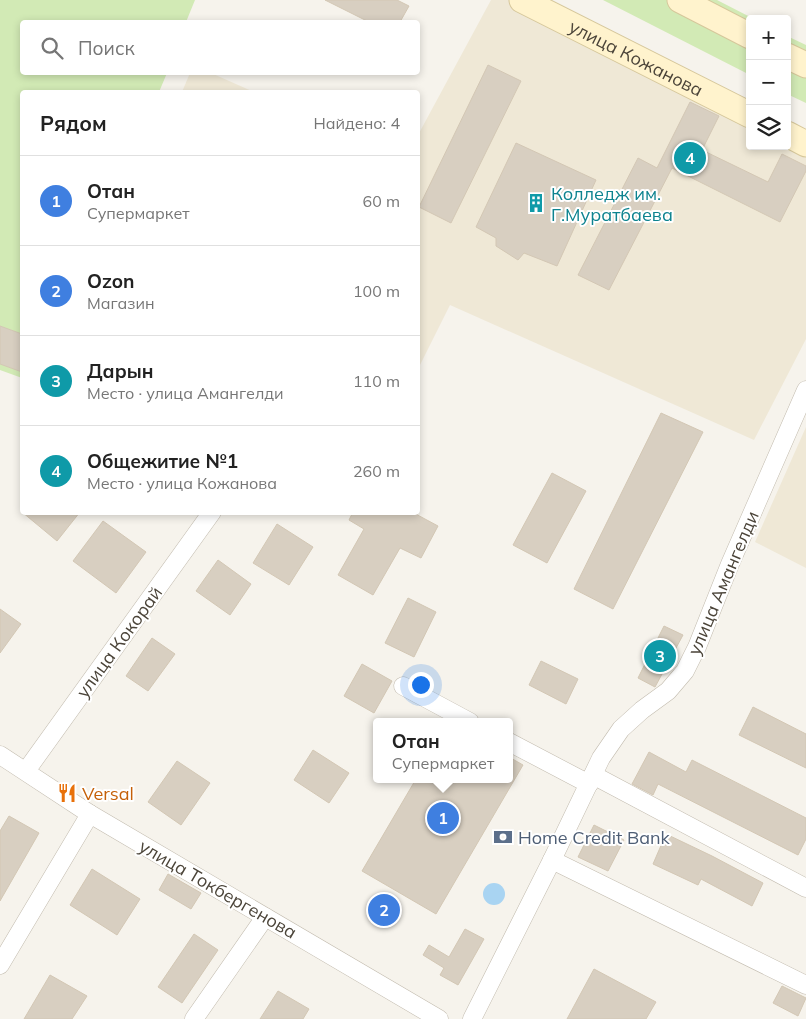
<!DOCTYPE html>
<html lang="ru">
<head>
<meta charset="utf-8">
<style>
	body { margin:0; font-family:Mulish,sans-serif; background:#f6f6f6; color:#222 }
	.controls { position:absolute; right:15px; top:15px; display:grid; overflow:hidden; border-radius:5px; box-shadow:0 2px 8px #0003 }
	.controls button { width:45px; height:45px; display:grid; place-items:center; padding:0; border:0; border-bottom:1px solid #e0e0e0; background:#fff; color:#222; font:25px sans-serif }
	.you { position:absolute; left:420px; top:684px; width:18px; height:18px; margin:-12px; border:4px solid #fff; border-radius:50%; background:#1a73e8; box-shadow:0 0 0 8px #1a73e833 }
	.badge { display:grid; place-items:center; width:32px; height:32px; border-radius:50%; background:#db2777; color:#fff; font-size:16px; font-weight:700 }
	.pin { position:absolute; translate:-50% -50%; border:2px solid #fff; box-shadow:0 1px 5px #0006 }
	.popup { position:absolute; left:373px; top:718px; width:140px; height:65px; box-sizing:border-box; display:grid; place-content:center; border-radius:5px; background:#fff; filter:drop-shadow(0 1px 4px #0005); font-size:16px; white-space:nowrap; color:#767676 }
	.popup b { font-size:19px; color:#222 }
	.popup::after { content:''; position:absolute; left:50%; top:100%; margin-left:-10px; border:10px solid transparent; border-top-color:#fff }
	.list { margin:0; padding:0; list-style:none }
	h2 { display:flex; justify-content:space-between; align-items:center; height:65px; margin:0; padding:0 20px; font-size:21px }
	h2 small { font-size:16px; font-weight:400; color:#767676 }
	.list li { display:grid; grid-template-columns:32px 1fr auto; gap:15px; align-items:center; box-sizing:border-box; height:90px; padding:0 20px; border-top:1px solid #e0e0e0 }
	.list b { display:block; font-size:19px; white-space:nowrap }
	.list p { margin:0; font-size:16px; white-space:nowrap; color:#767676 }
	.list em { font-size:16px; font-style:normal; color:#767676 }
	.icon { flex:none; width:28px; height:28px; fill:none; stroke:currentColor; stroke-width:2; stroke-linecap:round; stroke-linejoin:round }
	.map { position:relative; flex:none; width:806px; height:1019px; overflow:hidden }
	.search { position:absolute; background:#fff; box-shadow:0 2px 8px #0003; left:20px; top:20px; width:400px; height:55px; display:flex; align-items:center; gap:12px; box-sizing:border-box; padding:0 18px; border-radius:5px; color:#767676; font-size:19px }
	.panel { position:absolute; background:#fff; box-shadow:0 2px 8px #0003; left:20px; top:90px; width:400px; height:425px; border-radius:5px }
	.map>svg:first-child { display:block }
</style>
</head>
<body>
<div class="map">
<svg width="806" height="1019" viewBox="0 0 806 1019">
	<rect width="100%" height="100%" fill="#f6f3ec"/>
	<g fill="#efe8d6">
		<polygon points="491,0 524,0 750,115 750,146 787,146 806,144 806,339 754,440 450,305 418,369 418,135"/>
		<polygon points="190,73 211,73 254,92 182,92"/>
		<polygon points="806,427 806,568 755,542"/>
	</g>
	<g fill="#d2eab5">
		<polygon points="0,0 195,0 186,22 22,22 22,72 167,73 159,92 22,92 22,378 0,370"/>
		<polygon points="603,0 717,0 754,19 750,19 750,75"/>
		<polygon points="787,36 806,45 806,103 787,94"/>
	</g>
	<circle fill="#a9d4f2" cx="494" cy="894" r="11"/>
	<g fill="#d8cfc1" stroke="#d3c7b4">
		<polygon points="325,0 397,0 409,6 400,22 369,22"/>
		<polygon points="488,65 521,81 451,223 419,207"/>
		<polygon points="690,102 719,116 702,150 768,182 782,154 806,166 806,171 780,222 672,168 609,290 578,275 638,158 657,168"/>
		<polygon points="516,143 596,180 557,266 524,253 518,260 496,246 496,238 476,227"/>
		<polygon points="0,326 22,334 22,372 0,364"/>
		<polygon points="661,413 703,432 613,609 574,589"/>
		<polygon points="552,473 586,491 547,563 513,545"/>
		<polygon points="22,512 80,512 57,541"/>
		<polygon points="353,512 412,512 438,526 421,558 400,548 373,595 338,575 364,529 349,520"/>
		<polygon points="103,521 146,552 116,593 73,561"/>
		<polygon points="277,524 313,547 289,585 253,563"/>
		<polygon points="218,560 251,584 230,615 196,591"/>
		<polygon points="408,598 436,612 414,657 385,643"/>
		<polygon points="0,609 21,624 0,653"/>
		<polygon points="664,626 683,635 655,687 638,678"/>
		<polygon points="152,638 175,654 148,691 126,676"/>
		<polygon points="541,661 578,679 566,704 529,685"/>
		<polygon points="362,664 392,681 374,713 344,696"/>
		<polygon points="753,707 806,734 806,768 739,735"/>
		<polygon points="313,750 349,773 329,803 294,780"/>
		<polygon points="649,752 686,772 692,760 806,818 806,839 798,855 658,784 653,795 632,784"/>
		<polygon points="509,757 523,765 436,914 362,871 416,779 509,779"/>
		<polygon points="177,761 210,783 181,825 148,802"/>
		<polygon points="9,816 39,833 0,901 0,831"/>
		<polygon points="594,825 624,840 608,871 578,857"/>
		<polygon points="666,834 712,856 763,883 752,906 701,879 698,885 653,864"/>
		<polygon points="92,869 140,899 117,935 70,905"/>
		<polygon points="168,874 201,893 191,909 159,890"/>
		<polygon points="465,929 484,939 458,985 440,975 444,968 423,955 429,945 449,957"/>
		<polygon points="194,934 218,950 182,1003 158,987"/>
		<polygon points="594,969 656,1002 646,1019 567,1019"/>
		<polygon points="50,975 87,996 72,1019 24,1019"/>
		<polygon points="782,986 806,998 798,1016 773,1003"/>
		<polygon points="278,991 309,1009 303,1019 260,1019"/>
	</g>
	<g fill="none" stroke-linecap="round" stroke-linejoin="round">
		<g stroke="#c2bbae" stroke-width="19">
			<g id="street">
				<polyline points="403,686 470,722"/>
				<polyline points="509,742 589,784"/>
				<polyline points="0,755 90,814 439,1019"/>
				<polyline points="26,771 212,512"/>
				<polyline points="593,775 806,888"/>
				<polyline points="552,860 806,985"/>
				<polyline points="0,965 90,814"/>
				<polyline points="194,1019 265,917"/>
				<polyline points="472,1019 552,860 601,758 621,729 642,710 668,691 685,671 697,647 730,564 806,390"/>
			</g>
		</g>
		<g stroke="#d6c79b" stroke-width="27">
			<g id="secondary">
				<path id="s1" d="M522 0 750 115"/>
				<polyline points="680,0 750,36"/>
				<polyline points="787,56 806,65"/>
				<polyline points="787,134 806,144"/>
			</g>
		</g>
		<use href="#street" stroke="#fff" stroke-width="18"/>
		<use href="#secondary" stroke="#fff3cd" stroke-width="25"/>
	</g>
	<defs>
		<g id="building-bare" transform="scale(1.5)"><path d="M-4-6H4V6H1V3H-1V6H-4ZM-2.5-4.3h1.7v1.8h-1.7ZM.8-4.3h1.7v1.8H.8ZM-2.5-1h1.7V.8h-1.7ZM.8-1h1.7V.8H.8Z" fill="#0f9aa8" stroke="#fff" stroke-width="2.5" paint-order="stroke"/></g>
		<g id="restaurant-bare" transform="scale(1.5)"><path d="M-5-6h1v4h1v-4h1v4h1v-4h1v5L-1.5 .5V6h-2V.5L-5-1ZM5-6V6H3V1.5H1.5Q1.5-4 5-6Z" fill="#e8710a" stroke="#fff" stroke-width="2.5" paint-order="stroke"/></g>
		<g id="bank-bare" transform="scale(1.5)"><path d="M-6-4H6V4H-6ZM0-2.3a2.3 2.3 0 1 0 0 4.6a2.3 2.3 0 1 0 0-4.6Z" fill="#5c6f8a" stroke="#fff" stroke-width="2.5" paint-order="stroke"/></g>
	</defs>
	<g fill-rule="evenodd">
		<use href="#building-bare" x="536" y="203"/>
		<use href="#restaurant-bare" x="67" y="793"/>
		<use href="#bank-bare" x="503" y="837"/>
	</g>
	<g text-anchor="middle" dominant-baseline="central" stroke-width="4" stroke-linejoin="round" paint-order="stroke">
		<g font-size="18" fill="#4b4439" stroke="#fff">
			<text stroke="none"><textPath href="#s1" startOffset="128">улица Кожанова</textPath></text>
			<text transform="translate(723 583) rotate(-67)">улица Амангелди</text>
			<text transform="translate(119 642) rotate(-54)">улица Кокорай</text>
			<text transform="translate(218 889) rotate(30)">улица Токбергенова</text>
		</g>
		<g font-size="18" fill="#0d838f" stroke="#fff" text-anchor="start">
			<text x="551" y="193">Колледж им.<tspan x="551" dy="21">Г.Муратбаева</tspan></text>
		</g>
		<g font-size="18" fill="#c56008" stroke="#fff" text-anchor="start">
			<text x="82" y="793">Versal</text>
		</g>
		<g font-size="18" fill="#4e5e75" stroke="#fff" text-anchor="start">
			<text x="518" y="837">Home Credit Bank</text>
		</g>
	</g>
</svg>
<div class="controls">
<button>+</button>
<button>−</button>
<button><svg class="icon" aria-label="layers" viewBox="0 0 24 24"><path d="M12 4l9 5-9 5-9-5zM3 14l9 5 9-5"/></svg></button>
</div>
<div class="you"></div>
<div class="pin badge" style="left:443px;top:818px;background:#3f7fe0">1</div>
<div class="popup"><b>Отан</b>Супермаркет</div>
<div class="pin badge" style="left:384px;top:910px;background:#3f7fe0">2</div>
<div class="pin badge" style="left:660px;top:656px;background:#0f9aa8">3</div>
<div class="pin badge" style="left:690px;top:158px;background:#0f9aa8">4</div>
<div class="search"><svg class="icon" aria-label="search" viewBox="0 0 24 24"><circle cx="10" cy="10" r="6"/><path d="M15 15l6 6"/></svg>Поиск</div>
<section class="panel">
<h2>Рядом<small>Найдено: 4</small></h2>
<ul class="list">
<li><span class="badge" style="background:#3f7fe0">1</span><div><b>Отан</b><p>Супермаркет</p></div><em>60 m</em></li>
<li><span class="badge" style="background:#3f7fe0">2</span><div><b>Ozon</b><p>Магазин</p></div><em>100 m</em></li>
<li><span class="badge" style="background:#0f9aa8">3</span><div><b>Дарын</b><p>Место · улица Амангелди</p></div><em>110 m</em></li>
<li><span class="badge" style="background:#0f9aa8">4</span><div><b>Общежитие №1</b><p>Место · улица Кожанова</p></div><em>260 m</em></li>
</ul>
</section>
</div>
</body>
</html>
